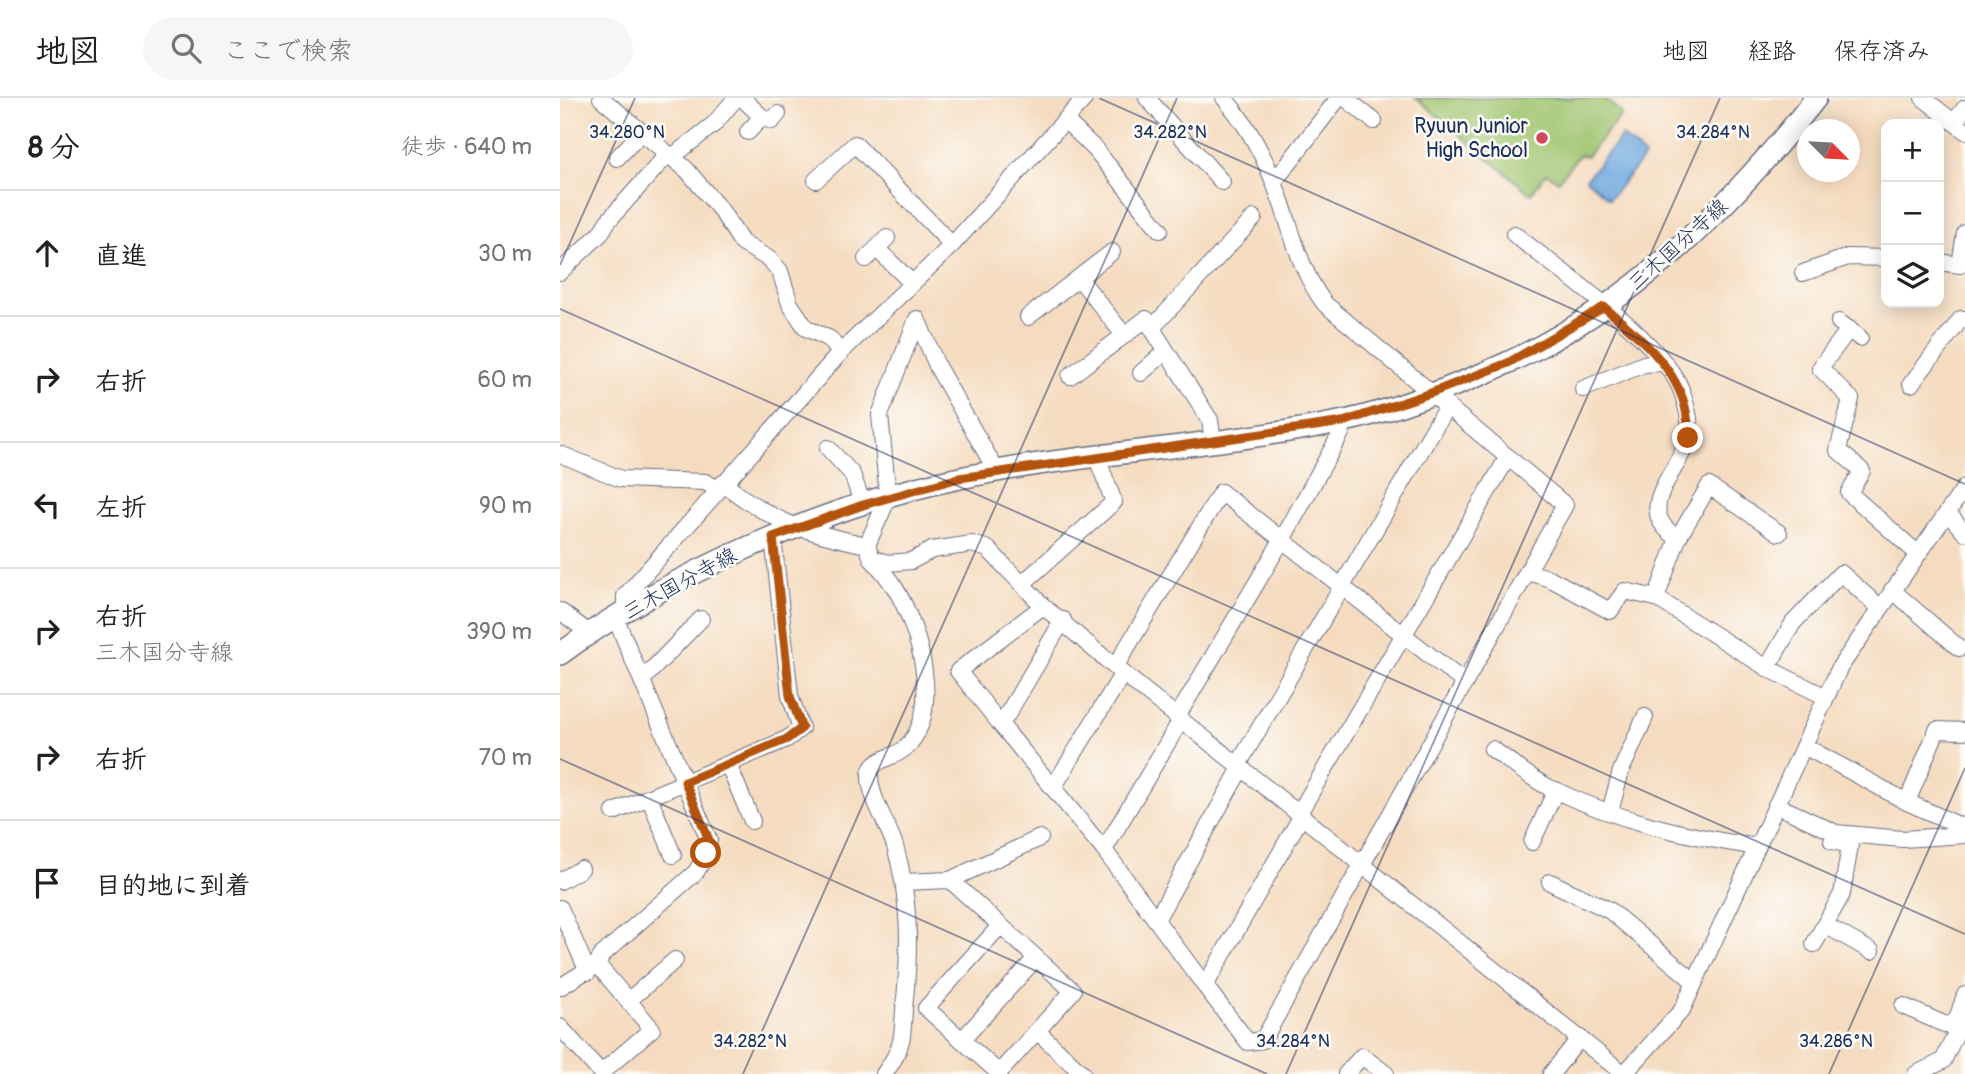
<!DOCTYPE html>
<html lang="ja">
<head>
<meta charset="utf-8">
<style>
	body { margin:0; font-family:Pangolin,"Klee One",sans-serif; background:#f6f6f6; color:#202124 }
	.controls { position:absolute; right:21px; top:21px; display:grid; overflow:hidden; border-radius:14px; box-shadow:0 4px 18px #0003 }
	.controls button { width:63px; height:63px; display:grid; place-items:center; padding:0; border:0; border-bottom:2px solid #e0e0e0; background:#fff; color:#202124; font:35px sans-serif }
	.compass { position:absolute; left:1237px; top:21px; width:63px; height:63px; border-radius:50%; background:#fff; box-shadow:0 4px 18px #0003; rotate:114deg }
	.stop { position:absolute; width:21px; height:21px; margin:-16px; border:5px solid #b45309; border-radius:50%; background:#fff }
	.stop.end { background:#b45309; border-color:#fff; box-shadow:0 2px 7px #0008 }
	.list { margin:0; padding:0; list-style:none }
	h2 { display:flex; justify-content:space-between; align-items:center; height:91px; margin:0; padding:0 28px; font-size:30px }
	h2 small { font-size:23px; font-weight:400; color:#757577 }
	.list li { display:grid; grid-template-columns:46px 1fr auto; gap:21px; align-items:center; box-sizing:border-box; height:126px; padding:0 28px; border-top:2px solid #e0e0e0 }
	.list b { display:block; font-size:26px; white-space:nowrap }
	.list p { margin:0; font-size:23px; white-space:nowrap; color:#757577 }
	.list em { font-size:23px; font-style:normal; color:#757577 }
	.icon { flex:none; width:38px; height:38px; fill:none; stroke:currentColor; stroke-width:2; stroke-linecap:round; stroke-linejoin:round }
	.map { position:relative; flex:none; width:1405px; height:976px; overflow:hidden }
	header { display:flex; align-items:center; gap:42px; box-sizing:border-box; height:98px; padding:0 35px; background:#fff; border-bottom:2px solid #e0e0e0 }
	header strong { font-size:33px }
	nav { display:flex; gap:38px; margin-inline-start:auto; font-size:24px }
	.search { width:490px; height:63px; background:#f6f6f6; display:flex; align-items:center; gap:18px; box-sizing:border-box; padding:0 24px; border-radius:38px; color:#757577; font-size:26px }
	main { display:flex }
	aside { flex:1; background:#fff }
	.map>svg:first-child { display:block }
</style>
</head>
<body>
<header>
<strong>地図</strong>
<div class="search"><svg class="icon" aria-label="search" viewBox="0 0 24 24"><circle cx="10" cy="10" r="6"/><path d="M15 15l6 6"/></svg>ここで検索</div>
<nav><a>地図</a><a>経路</a><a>保存済み</a></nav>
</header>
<main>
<aside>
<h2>8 分<small>徒歩 · 640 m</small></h2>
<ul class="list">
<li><svg class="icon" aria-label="ahead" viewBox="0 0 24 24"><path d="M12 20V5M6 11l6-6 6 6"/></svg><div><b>直進</b></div><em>30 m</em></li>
<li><svg class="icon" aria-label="right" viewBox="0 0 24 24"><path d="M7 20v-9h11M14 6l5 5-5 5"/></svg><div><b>右折</b></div><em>60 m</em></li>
<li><svg class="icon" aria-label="left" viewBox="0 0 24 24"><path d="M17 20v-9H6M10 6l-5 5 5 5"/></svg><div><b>左折</b></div><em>90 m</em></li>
<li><svg class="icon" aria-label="right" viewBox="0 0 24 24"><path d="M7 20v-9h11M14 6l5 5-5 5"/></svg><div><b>右折</b><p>三木国分寺線</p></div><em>390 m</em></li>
<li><svg class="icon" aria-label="right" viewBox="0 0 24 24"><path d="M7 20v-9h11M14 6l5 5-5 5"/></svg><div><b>右折</b></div><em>70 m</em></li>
<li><svg class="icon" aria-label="arrive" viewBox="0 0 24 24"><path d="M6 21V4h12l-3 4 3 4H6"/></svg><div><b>目的地に到着</b></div></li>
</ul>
</aside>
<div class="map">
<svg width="1405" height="976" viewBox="0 0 1405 976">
	<rect width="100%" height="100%" fill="#fdfcf7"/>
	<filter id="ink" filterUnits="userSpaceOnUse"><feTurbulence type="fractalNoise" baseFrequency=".0143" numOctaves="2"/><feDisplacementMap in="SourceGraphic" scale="14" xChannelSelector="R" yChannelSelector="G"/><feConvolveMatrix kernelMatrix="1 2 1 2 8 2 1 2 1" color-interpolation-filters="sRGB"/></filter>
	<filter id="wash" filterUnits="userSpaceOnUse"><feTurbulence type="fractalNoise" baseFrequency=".00686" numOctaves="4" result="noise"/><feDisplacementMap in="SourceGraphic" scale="28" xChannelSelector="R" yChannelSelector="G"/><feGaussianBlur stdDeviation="1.57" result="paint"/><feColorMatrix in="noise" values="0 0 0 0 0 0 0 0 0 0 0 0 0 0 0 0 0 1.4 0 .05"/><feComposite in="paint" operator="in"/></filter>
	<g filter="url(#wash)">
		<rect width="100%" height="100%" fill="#f5dbbf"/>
		<polygon fill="#9ec36d" stroke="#5c7966" stroke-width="2" points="856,0 1044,0 1062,16 1027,58 1019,57 998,83 986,75 971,96"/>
		<polygon fill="#6ea8de" stroke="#446c9e" stroke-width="2" points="1062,38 1085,58 1049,101 1026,81"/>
	</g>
	<g filter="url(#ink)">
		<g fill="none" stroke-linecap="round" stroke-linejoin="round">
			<g stroke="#676b80" stroke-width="18">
				<g id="minor">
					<polyline points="41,0 127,72 162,114 182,145 209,161 220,173 230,206 246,230 270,241 280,255"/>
					<polyline points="182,0 202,19 212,23 218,16"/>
					<polyline points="587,0 662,84"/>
					<polyline points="785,0 814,23"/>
					<polyline points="1363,0 1405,33"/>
					<polyline points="505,22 535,51 600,132"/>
					<polyline points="1394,24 1405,10"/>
					<polyline points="188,34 202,19"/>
					<polyline points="112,59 154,26 176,0"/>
					<polyline points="57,60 82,34"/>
					<polyline points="256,82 295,46 392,147"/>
					<polyline points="714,84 777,2"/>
					<path d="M954 136C997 171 1108 246 1123 297 1127 311 1132 325 1128 339 1120 375 1070 411 1118 440"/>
					<polyline points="317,151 352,185"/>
					<polyline points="306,161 327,140"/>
					<polyline points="1379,164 1400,167 1405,135"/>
					<polyline points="0,174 40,136 48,123 108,56"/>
					<polyline points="1243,175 1288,159 1326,160"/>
					<polyline points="519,180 564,237"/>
					<polyline points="468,219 552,154"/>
					<polyline points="1279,224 1300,240"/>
					<polyline points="592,230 694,120"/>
					<polyline points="1289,231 1260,270 1291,301 1278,352 1302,373 1289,395 1357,455"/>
					<polyline points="581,275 606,253"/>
					<polyline points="510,278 586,221 650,322 653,344"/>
					<polyline points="1351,286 1401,221 1405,221"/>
					<polyline points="1023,291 1084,266 1104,265"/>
					<polyline points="268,350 292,376 303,407"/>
					<polyline points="0,356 61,381 145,384 158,391"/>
					<path d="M163 385C213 425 245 434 307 447L312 461 329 465 351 463 372 452 412 446 428 451 483 508 555 569 1064 976"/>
					<polyline points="1388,415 1405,435"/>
					<polyline points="307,447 328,400 320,317 357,221 378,270 437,374"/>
					<path d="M312 461C320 470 329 480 335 490 359 529 384 614 345 650 334 661 310 660 310 678 310 700 328 726 335 748 350 800 350 847 345 901 343 915 344 930 341 943 338 956 331 966 324 976"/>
					<polyline points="968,474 991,481 1050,513 1065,493 1096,500 1118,440 1149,388 1219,435"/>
					<polyline points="463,485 554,404 537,360"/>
					<polyline points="1332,492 1399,550"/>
					<polyline points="1096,500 1207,570 1266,599"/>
					<polyline points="483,508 398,573 441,627 503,522"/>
					<polyline points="0,513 29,535"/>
					<polyline points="65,515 65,498 280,255 392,147 525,0"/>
					<polyline points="555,569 661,394 905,585"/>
					<polyline points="1207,570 1233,525 1281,475 1320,510"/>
					<polyline points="82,582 141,521"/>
					<polyline points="617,619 722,442 781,335 783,324"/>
					<polyline points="441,627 493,690 563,575"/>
					<polyline points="1405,633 1377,632 1347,704 1405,730"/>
					<polyline points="1244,648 1347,704"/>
					<path d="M932 651C951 664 970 680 990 690 1056 722 1125 738 1197 749"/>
					<polyline points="168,666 192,723"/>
					<polyline points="678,667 887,308"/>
					<polyline points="493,690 544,752 621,622"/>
					<polyline points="89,699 113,757"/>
					<polyline points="1216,707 1276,735 1342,741 1405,737"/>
					<polyline points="54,714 227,641 241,630 230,598 213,439"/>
					<polyline points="1050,714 1061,673 1085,619"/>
					<polyline points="739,715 948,359"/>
					<polyline points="972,744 996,692"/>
					<polyline points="544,752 645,888 742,717"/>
					<polyline points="390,782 480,740"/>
					<polyline points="0,783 21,771"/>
					<polyline points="344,784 390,782 513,893 438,976"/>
					<polyline points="990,784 1049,812 1135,884"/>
					<polyline points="0,810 28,874"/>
					<polyline points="596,822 681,670"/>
					<polyline points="1265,827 1311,853"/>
					<polyline points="1254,846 1282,796 1290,747 1272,743"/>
					<polyline points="37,866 42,857 136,774 147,755 149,742 56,521"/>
					<path d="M645 888 688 944 703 942 1005 407 765 206C740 174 733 135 719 98 706 61 690 29 664 0"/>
					<polyline points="0,889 37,866 92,931 41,975 0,929"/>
					<polyline points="1405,897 1396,924 1405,928"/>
					<polyline points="68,903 115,862"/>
					<polyline points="1343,908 1386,927 1396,924"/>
					<polyline points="477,933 523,976"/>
					<polyline points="402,942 476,860"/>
					<polyline points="439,975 366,910 440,828"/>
					<polyline points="786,976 802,958 826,976"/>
					<polyline points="991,976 1020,940"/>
					<polyline points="1064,976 1122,912 1280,569 1405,389"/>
					<polyline points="1356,976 1383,963 1400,927"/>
				</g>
			</g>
			<g stroke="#676b80" stroke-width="24">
				<path id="major" d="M0 556C109 476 267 407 400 380 525 354 654 349 779 324 828 315 901 286 947 265 1073 207 1171 108 1256 0"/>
			</g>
			<use href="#minor" stroke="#fff" stroke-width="16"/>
			<use href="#major" stroke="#fff" stroke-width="21"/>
		</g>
	</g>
	<g fill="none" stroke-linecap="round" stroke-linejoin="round" filter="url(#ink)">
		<path stroke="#b45309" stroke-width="9" d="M146 755 149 742 125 684 227 641 242 630 230 598 213 439 303 407 399 380 783 324 871 295 948 265 1044 209C1085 244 1132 281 1128 340"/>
	</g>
	<path fill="none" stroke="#1b2f5e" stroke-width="2" stroke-opacity="0.45" d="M539 0 1405 386M0 167 75 0M0 211 1405 836M0 661 707 976M183 976 617 0M726 976 1160 0M1269 976 1405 670"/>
	<circle fill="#d1495b" stroke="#fdfcf7" stroke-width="2.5" cx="982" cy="40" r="7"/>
	<g text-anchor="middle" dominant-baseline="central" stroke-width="5" stroke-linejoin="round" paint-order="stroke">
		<g font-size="21" fill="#1b2f5e" stroke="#fdfcf7" text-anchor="end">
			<text x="968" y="28">Ryuun Junior<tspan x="968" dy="24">High School</tspan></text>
		</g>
		<g font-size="21" fill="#1b2f5e" stroke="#fdfcf7">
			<text transform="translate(1118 147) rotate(-42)">三木国分寺線</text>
			<text transform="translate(120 486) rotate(-29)">三木国分寺線</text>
		</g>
	</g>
	<g font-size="18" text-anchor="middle" fill="#1b2f5e" stroke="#fdfcf7" stroke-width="5" stroke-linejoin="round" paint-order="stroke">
		<text x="67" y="40">34.280°N</text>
		<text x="1153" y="40">34.284°N</text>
		<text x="610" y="40">34.282°N</text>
		<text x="190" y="949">34.282°N</text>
		<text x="733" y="949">34.284°N</text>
		<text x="1276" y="949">34.286°N</text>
	</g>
</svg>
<div class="controls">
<button>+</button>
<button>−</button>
<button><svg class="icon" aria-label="layers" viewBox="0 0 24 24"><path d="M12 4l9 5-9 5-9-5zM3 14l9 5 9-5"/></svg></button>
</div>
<svg class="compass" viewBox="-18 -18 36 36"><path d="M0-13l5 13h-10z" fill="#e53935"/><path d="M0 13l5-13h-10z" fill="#757577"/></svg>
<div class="stop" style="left:146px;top:755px"></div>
<div class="stop end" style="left:1128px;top:340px"></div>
</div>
</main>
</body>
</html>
